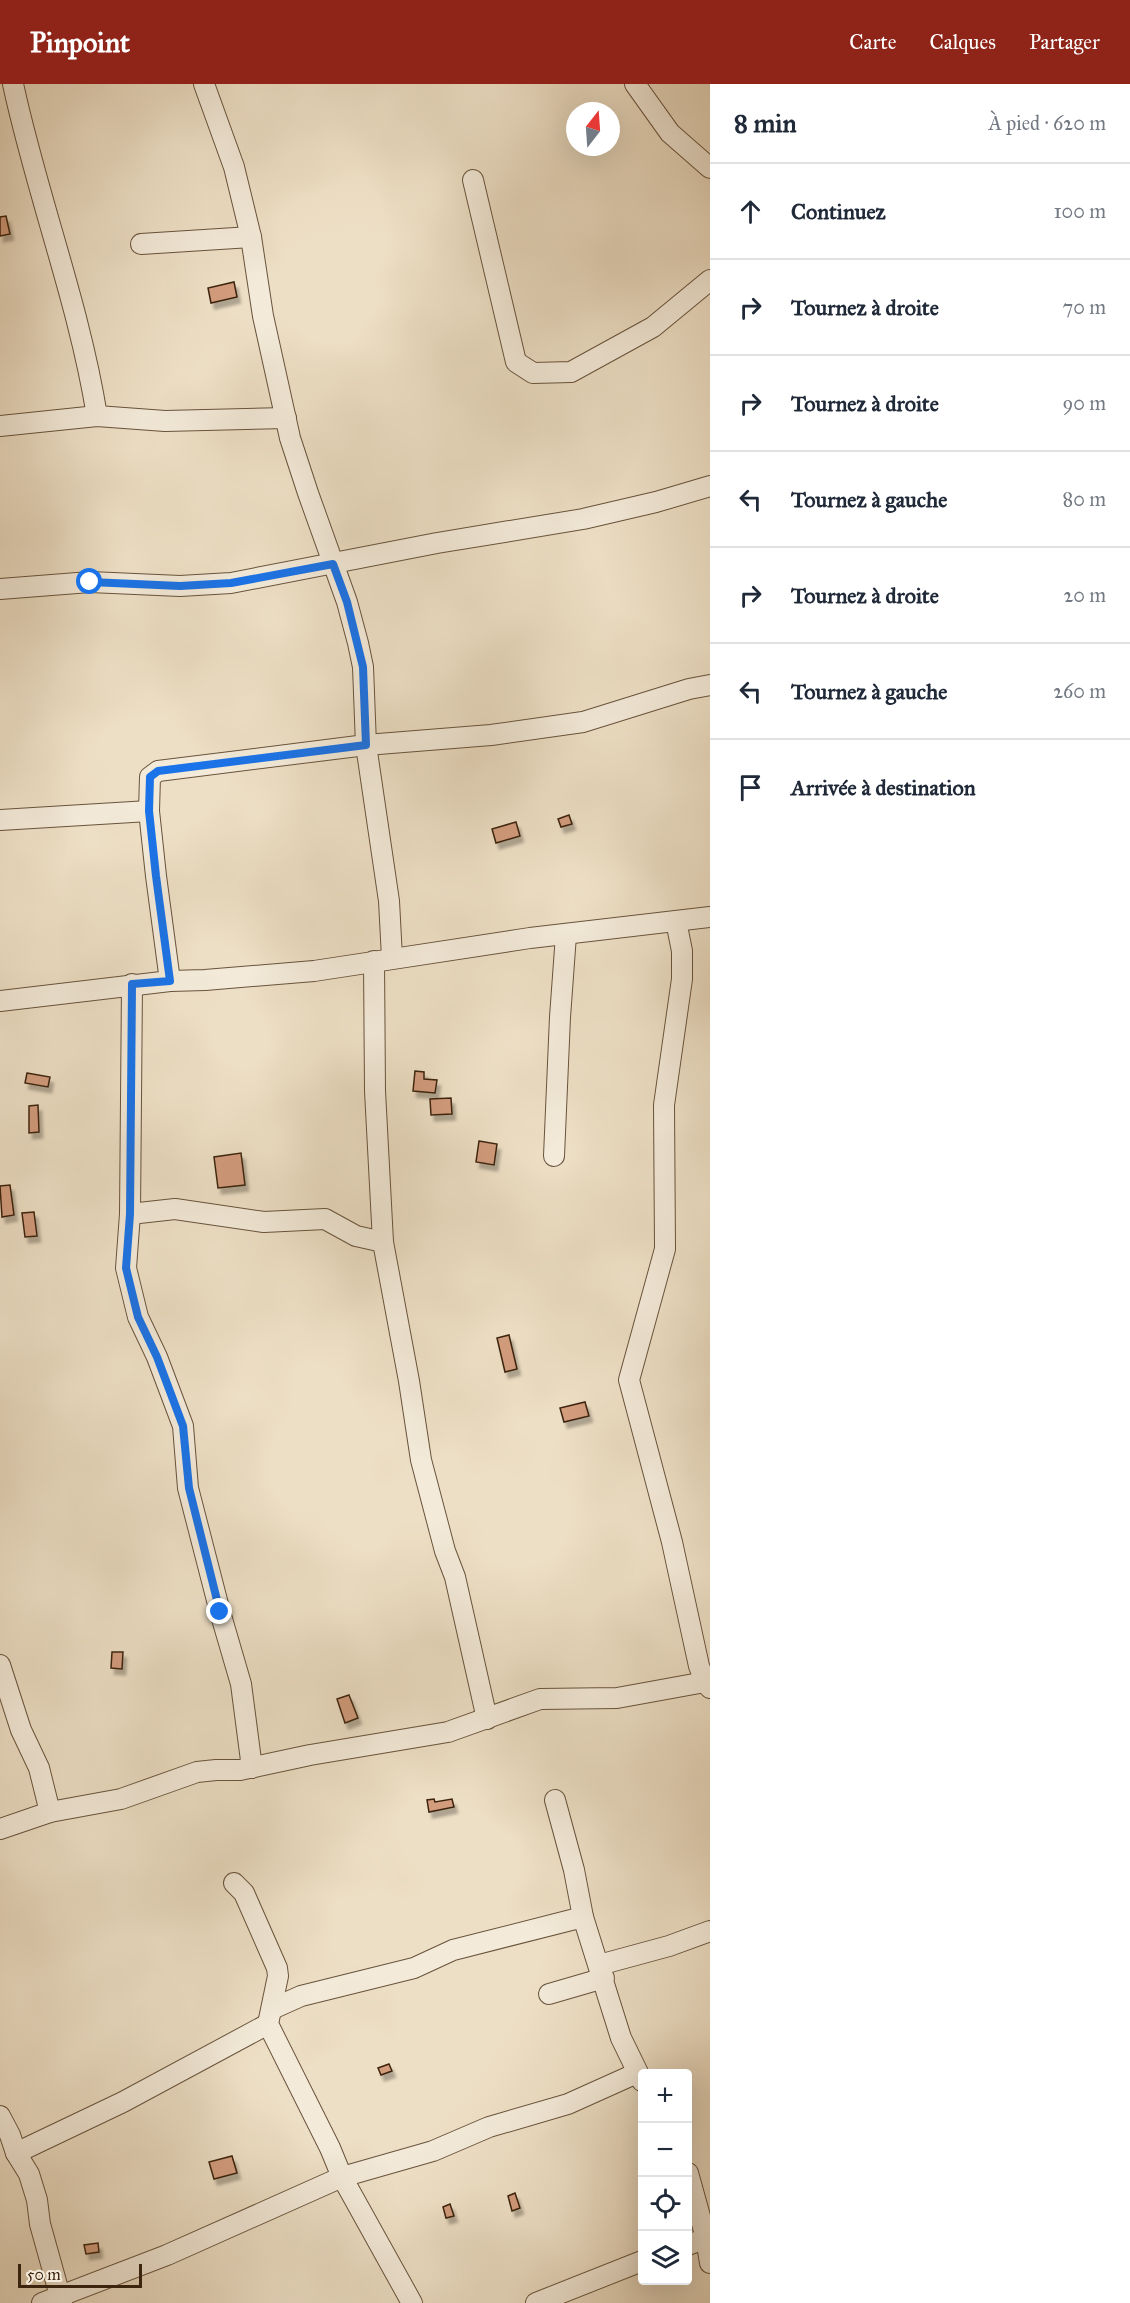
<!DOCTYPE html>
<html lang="fr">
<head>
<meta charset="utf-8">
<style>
	body { margin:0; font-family:"IM FELL Great Primer",serif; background:#f2f2f3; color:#1f2937 }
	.controls { position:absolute; right:18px; bottom:18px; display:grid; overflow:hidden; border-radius:6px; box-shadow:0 6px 24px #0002 }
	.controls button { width:54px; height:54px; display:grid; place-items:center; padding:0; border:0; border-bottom:2px solid #e0e1e3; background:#fff; color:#1f2937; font:30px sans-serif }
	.compass { position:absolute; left:566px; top:18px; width:54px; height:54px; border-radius:50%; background:#fff; box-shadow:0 6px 24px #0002; rotate:17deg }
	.scale { position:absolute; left:18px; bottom:15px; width:124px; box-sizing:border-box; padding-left:6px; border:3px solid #3c240f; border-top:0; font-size:16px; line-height:21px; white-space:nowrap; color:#3c240f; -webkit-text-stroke:4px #f3ead9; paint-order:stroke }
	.stop { position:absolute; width:18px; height:18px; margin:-14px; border:4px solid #1a73e8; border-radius:50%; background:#fff }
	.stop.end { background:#1a73e8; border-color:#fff; box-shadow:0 2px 6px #0008 }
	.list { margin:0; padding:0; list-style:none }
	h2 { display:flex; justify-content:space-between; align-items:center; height:78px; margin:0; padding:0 24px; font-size:26px }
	h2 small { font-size:20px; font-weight:400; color:#747a83 }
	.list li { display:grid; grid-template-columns:39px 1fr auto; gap:18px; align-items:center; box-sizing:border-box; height:96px; padding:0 24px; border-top:2px solid #e0e1e3 }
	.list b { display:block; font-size:22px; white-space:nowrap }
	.list em { font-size:20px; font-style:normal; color:#747a83 }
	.icon { flex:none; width:33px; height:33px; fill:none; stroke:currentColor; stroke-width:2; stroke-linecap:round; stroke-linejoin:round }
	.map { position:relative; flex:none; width:710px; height:2219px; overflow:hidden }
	header { display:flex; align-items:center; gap:36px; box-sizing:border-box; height:84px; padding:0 30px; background:#8f2418; color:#fff }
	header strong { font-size:28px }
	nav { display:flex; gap:33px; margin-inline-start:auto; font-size:21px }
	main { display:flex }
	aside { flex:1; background:#fff }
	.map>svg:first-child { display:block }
</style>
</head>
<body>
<header>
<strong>Pinpoint</strong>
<nav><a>Carte</a><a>Calques</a><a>Partager</a></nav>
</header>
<main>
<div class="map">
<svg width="710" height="2219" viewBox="0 0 710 2219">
	<defs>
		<filter id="shadow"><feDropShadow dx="3.5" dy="6" stdDeviation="1.5" flood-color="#0004"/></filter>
	</defs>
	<rect width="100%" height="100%" fill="#eddfc5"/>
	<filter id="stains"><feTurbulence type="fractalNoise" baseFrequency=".00333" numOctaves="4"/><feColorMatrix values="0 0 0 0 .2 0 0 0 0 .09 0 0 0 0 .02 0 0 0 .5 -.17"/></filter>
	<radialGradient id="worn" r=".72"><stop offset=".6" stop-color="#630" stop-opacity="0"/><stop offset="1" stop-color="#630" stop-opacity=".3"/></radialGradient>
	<g fill="#d29c7d" stroke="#3c240f" stroke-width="1.5" filter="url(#shadow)">
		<polygon points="6,132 10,150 0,152 0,133"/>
		<polygon points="234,198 237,213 211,219 208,204"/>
		<polygon points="569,731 572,740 561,743 558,735"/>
		<polygon points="516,738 520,752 496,759 492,745"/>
		<polygon points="415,987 424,988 424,995 437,996 435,1009 413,1007"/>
		<polygon points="27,989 50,993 48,1003 25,999"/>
		<polygon points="451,1014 452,1030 431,1031 430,1015"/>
		<polygon points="38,1021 39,1048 29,1049 29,1022"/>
		<polygon points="479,1057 497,1060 494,1081 476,1078"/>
		<polygon points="241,1069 245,1101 218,1104 214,1073"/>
		<polygon points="10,1101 14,1131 2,1133 0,1102"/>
		<polygon points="34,1128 37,1152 25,1153 22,1129"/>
		<polygon points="509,1251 517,1285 505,1288 497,1254"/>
		<polygon points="585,1318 589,1332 564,1338 560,1324"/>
		<polygon points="112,1568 123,1568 122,1585 111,1584"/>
		<polygon points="349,1611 358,1634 345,1639 337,1615"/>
		<polygon points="434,1715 435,1718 452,1715 454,1723 429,1728 427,1716"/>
		<polygon points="389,1980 392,1987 381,1991 378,1984"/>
		<polygon points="232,2072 237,2089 214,2095 209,2078"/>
		<polygon points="515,2109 520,2124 512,2127 508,2112"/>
		<polygon points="450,2120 454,2132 446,2134 443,2123"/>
		<polygon points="98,2159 99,2168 86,2170 84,2161"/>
	</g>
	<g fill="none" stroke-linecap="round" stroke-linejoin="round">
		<g stroke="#68533c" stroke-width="22">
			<g id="street">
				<path d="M13 0C37 112 79 219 97 332"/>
				<polyline points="204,0 234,83 251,153 263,232 290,354 308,409 347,518 358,559 363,583 366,661 389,817 392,874"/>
				<polyline points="635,0 670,49 710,84"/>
				<polyline points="473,96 516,278 533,289 571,288 653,243 710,196"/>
				<polyline points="141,160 251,153"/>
				<polyline points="0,342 97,332 165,337 286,334"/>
				<polyline points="0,505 90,498 180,502 231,499 437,459 583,435 656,418 710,402"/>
				<polyline points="0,736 149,727"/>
				<polyline points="676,837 682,867 682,895 664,1021 665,1165 629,1296 672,1458 699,1582 705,1598 710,1604"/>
				<polyline points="374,877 375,1007 383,1158 409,1297 421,1376 445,1467 455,1493 487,1635"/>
				<polyline points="170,897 156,792 149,727 150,693 158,687 366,661 491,651 583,638 689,605 710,601"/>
				<polyline points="132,900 130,1130 126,1184 138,1233 157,1273 183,1342 188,1404 220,1528 241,1600 252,1684"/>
				<polyline points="0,917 170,897 205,896 314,887 530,854 710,833"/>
				<polyline points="554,1072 560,933 566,851"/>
				<polyline points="130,1130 175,1125 264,1138 325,1135 356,1152 383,1158"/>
				<polyline points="0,1581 21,1646 39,1684 50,1728 0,1745"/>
				<polyline points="555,1716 574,1786 583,1833 621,1954 642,1997"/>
				<polyline points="50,1728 121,1715 197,1688 216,1686 240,1686 310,1671 448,1648 540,1615 617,1614 705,1598"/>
				<polyline points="234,1799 244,1809 277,1884 278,1892 268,1940 330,2064 342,2093 412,2219"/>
				<polyline points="599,1881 669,1862 710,1847"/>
				<polyline points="549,1910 604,1894"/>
				<polyline points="272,1925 301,1912 414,1884 453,1866 583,1833"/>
				<polyline points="0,2032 10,2051 16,2069 29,2090 37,2116 40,2140 62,2219"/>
				<polyline points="16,2069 123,2018 268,1940"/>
				<polyline points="688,2089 706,2154 710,2179"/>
				<polyline points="688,2161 706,2154"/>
				<polyline points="42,2219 167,2171 342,2093 433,2067 489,2043 568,2020 637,1989"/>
				<polyline points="536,2219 642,2177"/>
			</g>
		</g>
		<use href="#street" stroke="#f3ead9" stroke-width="20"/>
	</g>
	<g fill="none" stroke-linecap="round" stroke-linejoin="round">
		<polyline stroke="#1a73e8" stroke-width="8" points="90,498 180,502 231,499 333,480 347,518 363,583 366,661 158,687 150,693 149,727 156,792 170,897 132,900 130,1130 126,1184 138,1233 157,1273 183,1342 189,1404 220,1528"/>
	</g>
	<rect width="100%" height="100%" filter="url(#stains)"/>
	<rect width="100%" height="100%" fill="url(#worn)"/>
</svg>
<div class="controls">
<button>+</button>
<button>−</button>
<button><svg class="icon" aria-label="locate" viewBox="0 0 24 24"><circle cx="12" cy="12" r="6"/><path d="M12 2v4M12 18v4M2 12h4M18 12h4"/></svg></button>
<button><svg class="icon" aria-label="layers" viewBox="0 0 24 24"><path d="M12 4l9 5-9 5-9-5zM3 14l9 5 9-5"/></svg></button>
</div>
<svg class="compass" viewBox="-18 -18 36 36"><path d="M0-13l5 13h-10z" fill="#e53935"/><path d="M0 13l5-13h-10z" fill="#747a83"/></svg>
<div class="scale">50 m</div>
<div class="stop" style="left:90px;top:498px"></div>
<div class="stop end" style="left:220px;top:1528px"></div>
</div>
<aside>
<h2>8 min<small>À pied · 620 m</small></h2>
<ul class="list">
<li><svg class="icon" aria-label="ahead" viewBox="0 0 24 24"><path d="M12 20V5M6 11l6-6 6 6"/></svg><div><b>Continuez</b></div><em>100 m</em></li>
<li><svg class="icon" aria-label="right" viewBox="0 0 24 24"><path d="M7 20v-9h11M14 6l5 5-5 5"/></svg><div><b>Tournez à droite</b></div><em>70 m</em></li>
<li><svg class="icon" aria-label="right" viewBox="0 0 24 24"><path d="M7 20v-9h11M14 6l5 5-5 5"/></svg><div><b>Tournez à droite</b></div><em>90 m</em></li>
<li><svg class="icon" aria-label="left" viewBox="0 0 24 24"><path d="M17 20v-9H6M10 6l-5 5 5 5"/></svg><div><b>Tournez à gauche</b></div><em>80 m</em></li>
<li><svg class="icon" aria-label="right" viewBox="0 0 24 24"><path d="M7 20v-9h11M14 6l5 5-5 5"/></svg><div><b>Tournez à droite</b></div><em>20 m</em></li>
<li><svg class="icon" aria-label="left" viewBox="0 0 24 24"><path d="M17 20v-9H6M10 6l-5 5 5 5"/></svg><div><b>Tournez à gauche</b></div><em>260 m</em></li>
<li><svg class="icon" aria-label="arrive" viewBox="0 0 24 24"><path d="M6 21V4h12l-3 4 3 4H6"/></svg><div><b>Arrivée à destination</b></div></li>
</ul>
</aside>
</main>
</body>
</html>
